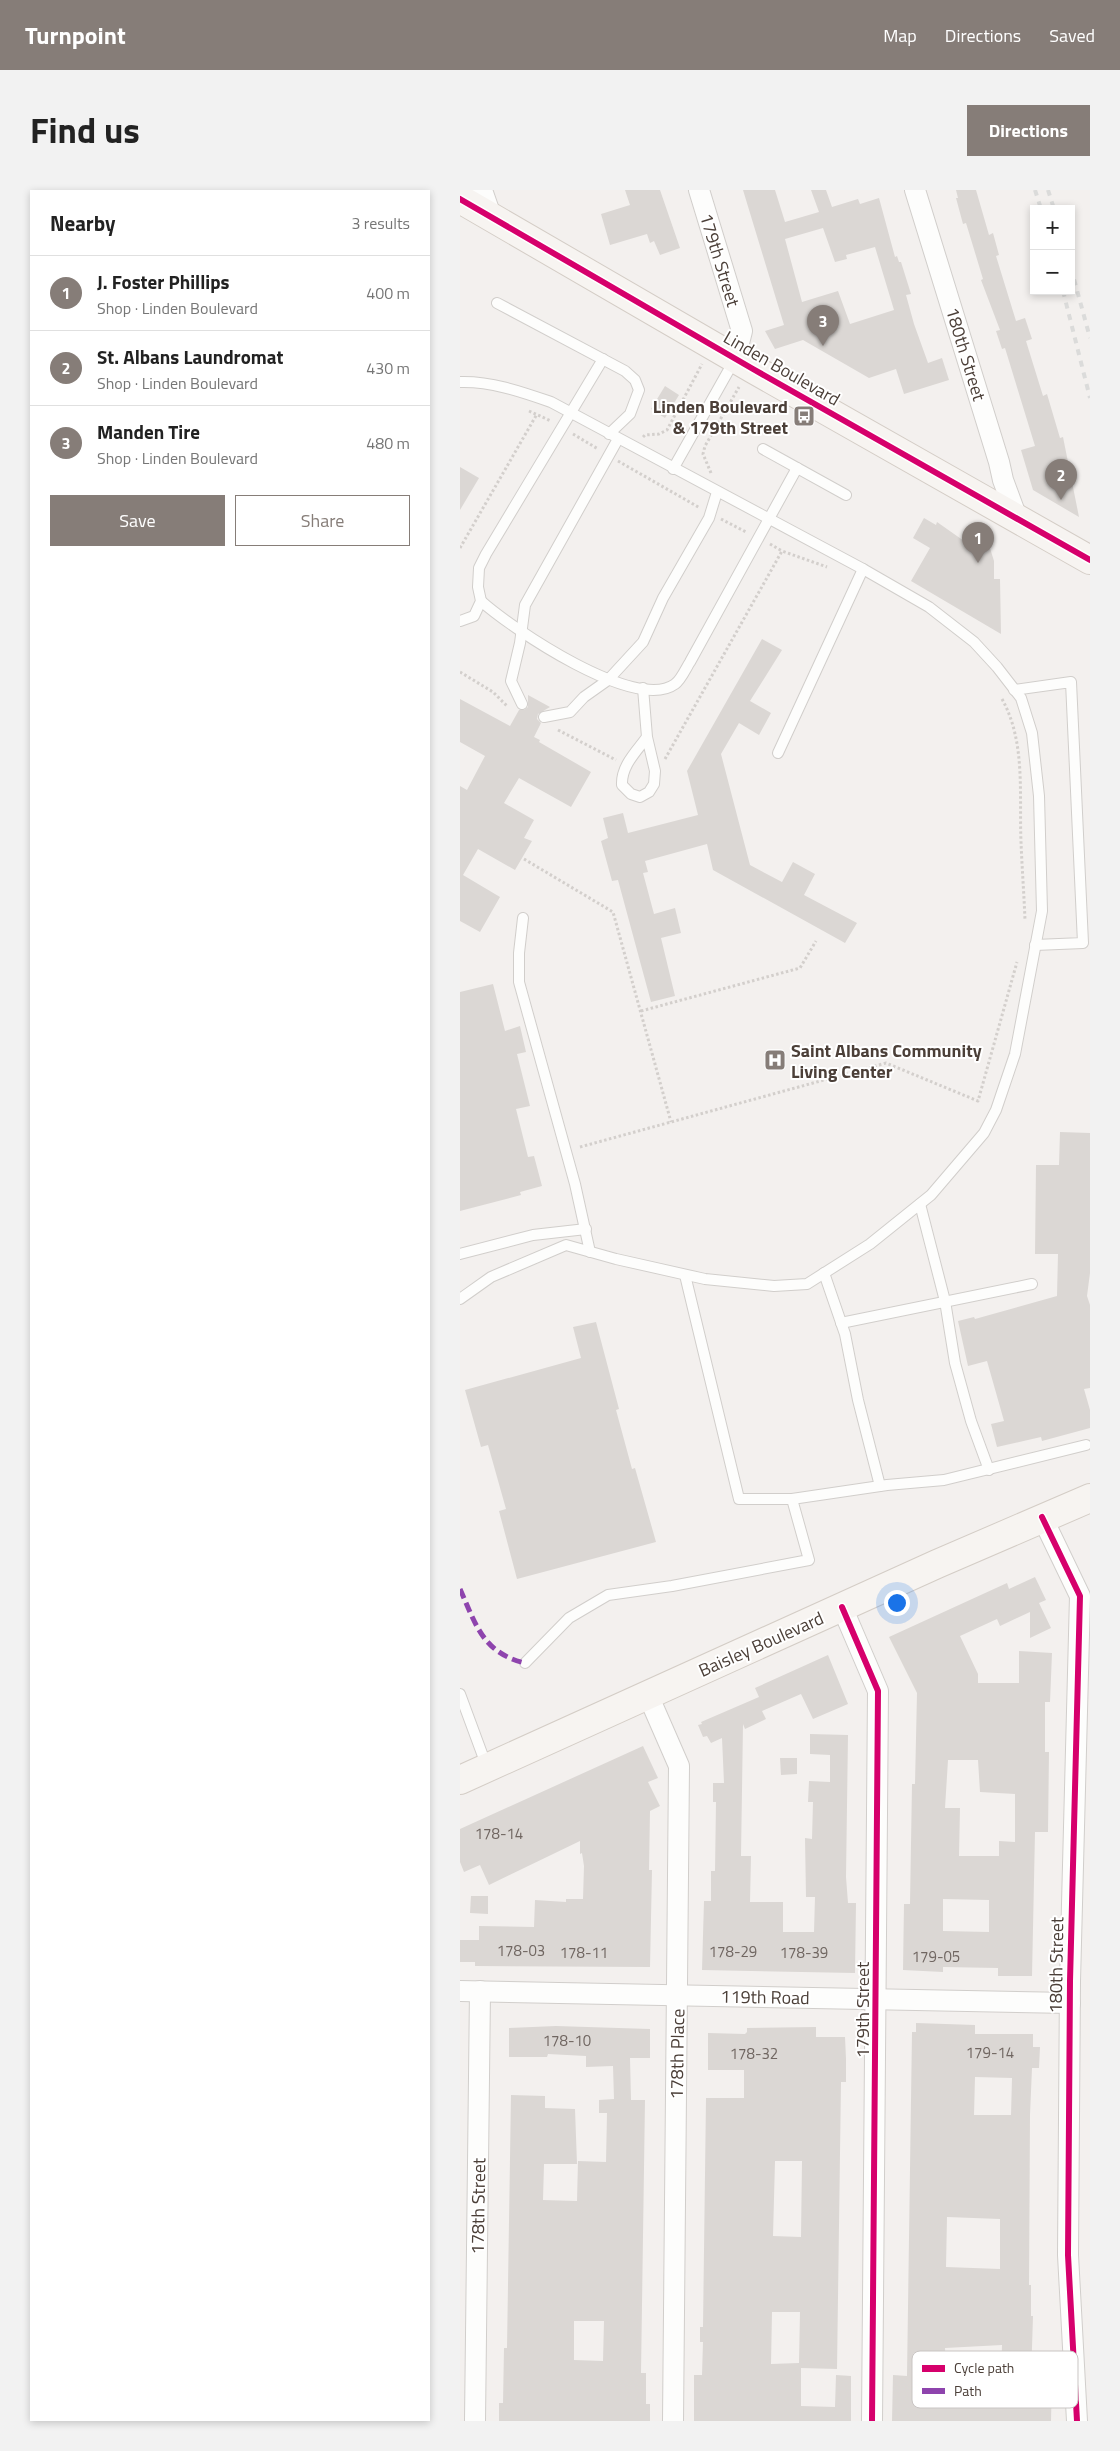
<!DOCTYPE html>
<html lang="en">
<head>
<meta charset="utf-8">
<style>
	body { margin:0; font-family:"Titillium Web",sans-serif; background:#f2f2f2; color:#222 }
	.controls { position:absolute; right:15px; top:15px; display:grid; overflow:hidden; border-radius:0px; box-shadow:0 2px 8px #0003 }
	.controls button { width:45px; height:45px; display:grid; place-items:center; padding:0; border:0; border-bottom:1px solid #e0e0e0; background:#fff; color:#222; font:25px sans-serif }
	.you { position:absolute; left:436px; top:1412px; width:18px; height:18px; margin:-12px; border:4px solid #fff; border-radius:50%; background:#1a73e8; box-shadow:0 0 0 8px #1a73e833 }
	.badge { display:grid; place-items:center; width:32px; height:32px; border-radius:50%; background:#867d78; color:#fff; font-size:16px; font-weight:700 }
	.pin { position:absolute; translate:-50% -41px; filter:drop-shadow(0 1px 2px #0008) }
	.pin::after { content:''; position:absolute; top:26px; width:18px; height:15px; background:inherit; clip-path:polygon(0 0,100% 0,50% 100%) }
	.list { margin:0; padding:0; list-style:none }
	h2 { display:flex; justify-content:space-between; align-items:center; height:65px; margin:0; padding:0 20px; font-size:21px }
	h2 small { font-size:16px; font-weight:400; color:#767676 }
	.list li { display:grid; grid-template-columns:32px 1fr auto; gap:15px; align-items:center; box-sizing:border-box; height:75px; padding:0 20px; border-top:1px solid #e0e0e0 }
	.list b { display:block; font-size:19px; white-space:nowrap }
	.list p { margin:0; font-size:16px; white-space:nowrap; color:#767676 }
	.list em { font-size:16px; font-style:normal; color:#767676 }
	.actions { display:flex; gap:10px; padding:15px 20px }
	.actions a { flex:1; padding:11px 0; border:1px solid #867d78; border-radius:0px; text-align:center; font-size:18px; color:#867d78 }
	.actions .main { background:#867d78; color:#fff }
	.map { position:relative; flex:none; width:630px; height:2231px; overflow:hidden; border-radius:0px }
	header { display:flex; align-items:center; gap:30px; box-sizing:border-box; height:70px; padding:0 25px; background:#867d78; color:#fff }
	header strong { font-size:24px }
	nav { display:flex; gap:28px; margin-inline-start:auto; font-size:18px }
	.intro { display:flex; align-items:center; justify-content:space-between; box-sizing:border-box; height:120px; padding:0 30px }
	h1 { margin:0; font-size:35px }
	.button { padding:12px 22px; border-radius:0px; background:#867d78; color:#fff; font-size:18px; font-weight:700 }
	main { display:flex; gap:30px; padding:0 30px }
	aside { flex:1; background:#fff; border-radius:0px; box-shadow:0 2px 8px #0003 }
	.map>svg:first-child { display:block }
</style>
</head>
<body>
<header>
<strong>Turnpoint</strong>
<nav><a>Map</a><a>Directions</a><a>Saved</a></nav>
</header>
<div class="intro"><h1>Find us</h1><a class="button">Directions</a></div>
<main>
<aside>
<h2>Nearby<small>3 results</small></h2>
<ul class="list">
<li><span class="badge">1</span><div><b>J. Foster Phillips</b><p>Shop · Linden Boulevard</p></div><em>400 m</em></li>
<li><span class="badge">2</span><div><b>St. Albans Laundromat</b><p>Shop · Linden Boulevard</p></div><em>430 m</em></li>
<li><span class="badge">3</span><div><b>Manden Tire</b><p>Shop · Linden Boulevard</p></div><em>480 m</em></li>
</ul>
<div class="actions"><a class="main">Save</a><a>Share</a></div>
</aside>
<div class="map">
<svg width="630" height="2231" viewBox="0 0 630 2231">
	<rect width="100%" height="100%" fill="#f3f0ee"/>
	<g fill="#dbd7d4" fill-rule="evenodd">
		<polygon points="165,0 200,0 220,58 200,65 194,51 190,53 187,44 150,55 141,24 170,15"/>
		<path d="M283 0H315L325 32 359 22 351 0H366L372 17 398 9 400 14 419 8 435 67 437 66 439 72H441L451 104 446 105 454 134 468 173 482 168 489 190 444 204 436 179 409 188 343 150 315 159 305 141 324 135ZM363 38 375 72 387 69 386 65 415 57 434 120 390 134 378 101 342 112 325 49Z"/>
		<polygon points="496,0 516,0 529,45 533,43 539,65 536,66 556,131 565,128 572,149 566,151 583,206 587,204 600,248 603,247 619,327 573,300 561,260 575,256 545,158 542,159 536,141 540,140 521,90 523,89 506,33 503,34 496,8 498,8"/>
		<polygon points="205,196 219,205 205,228 191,219"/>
		<polygon points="0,277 19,288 0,320"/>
		<polygon points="464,328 476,335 477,332 514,358 521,347 529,355 534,371 534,389 540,389 541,444 451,391 470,358 453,348"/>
		<polygon points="302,449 322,460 290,511 311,523 299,545 279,533 261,564 290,675 322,692 333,672 355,684 344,705 397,733 385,753 253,680 247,654 185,671 188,682 183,683 194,724 215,718 221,743 201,748 215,806 191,812 158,690 152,691 141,651 148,648 143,628 163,623 168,643 238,625 227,581"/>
		<polygon points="68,505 90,517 78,524 77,529 81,533 74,547 80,550 79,552 131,582 111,617 59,588 44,613 74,630 64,648 72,651 55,680 18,659 3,685 40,707 20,742 0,731 0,596 7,600 25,566 0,552 0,509 50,536 59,520 64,520 68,517"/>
		<polygon points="33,794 45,841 60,836 66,862 57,864 70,916 56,919 68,967 74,966 82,996 60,1002 61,1005 0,1021 0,802"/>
		<polygon points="600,942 630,943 630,1083 627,1106 630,1115 630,1198 624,1199 630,1220 630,1238 582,1251 581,1247 537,1257 531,1234 544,1231 527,1171 508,1176 498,1131 514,1127 515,1129 597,1106 598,1064 575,1064 576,975 599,975"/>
		<polygon points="136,1132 159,1219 156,1220 172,1279 175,1278 196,1352 57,1389 39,1321 46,1319 28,1255 21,1257 5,1200 121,1168 113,1137"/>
		<path d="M575 1387 586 1410 579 1413 591 1438 570 1448V1422L540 1436 537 1429 500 1446 518 1484V1493H559V1461L592 1463 590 1512H585V1562H589L588 1642H575L572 1786H538V1778L483 1777V1782L443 1780 444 1714H450L452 1594H455L457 1503 429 1447 547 1393 549 1399ZM488 1570H518L520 1602 555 1604V1652L539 1651V1666H499L500 1618H485ZM483 1709 529 1710V1742L483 1741Z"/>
		<polygon points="368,1465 388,1514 353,1529 341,1504 302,1521 306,1529 285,1539 283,1534 281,1666 291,1666 290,1712 323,1712 323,1742 354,1742 355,1707 346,1707 345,1648 352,1649 353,1612 348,1612 349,1591 370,1592 370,1565 350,1564 350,1544 388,1545 386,1687 388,1713 396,1713 395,1783 242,1780 244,1711 251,1711 251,1681 255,1681 256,1612 253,1612 253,1593 264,1593 262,1548 251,1553 247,1546 243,1547 238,1535 242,1534 241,1532 299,1507 295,1498"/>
		<polygon points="183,1556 198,1588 188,1592 200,1616 190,1621 189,1680 192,1680 190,1777 15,1776 15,1772 0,1772 0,1750 19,1750 19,1736 74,1737 75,1710 106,1712 106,1709 123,1709 124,1676 122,1663 120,1664 120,1651 29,1695 20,1675 4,1682 0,1672 0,1639"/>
		<polygon points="320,1568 337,1568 337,1584 321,1585"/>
		<polygon points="11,1706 28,1706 28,1724 10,1723"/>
		<path d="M456 1833 515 1835V1844H573V1857H580L579 1878H572L570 1925 569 2095H571V2126H573L571 2189H592L591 2231H432L433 2185 447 2186 452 1842H456ZM515 1887 552 1888 551 1925H514ZM487 2027 540 2029V2079L486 2077ZM542 2155 541 2189H525L526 2217 497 2216V2211L487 2210 485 2158Z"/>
		<path d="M96 1836 190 1839V1868H170L171 1910H185L181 2183H186V2214H190V2231H39V2213H43L44 2158H47L51 1905 85 1906V1918L115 1919 117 1974H84L83 2010 117 2011 118 1971 146 1972 147 1923H139V1910L154 1909 153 1876 126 1877V1866L88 1864 87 1867H49V1838ZM114 2131H144L143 2171 114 2170Z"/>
		<path d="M356 1837V1847H385L386 1869V1892H381L377 2179 341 2178V2216L375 2217 376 2185 391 2186V2231H234V2185H242L243 2152H240V2137H243L246 1908H284V1880H248V1843L285 1844 287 1842V1838ZM315 1971H342L341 2047 313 2046ZM312 2122H340L339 2173 311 2174Z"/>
	</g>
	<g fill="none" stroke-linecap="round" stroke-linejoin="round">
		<g stroke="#d1cecb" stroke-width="12">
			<g id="lane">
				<polyline points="37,113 165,181 175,190 179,200 170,224 149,244"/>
				<path d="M0 192C31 191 62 202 91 212L403 379 469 417 514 452 537 477 561 508 572 543 579 606 582 721 555 864 536 920 524 943 471 1005 410 1054 347 1094 314 1096 245 1089 156 1069 106 1055 31 1087 0 1109"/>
				<polyline points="303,259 386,305"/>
				<polyline points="213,279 275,169"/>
				<path d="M21 411C51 438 176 523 215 494 221 490 226 478 230 472L337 278"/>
				<polyline points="0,431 14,426 21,411 18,397 19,378 26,364 143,169"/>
				<path d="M183 498 187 547 195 581 194 594 189 602 180 607 171 604 162 595C161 576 176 562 187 547"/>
				<polyline points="554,500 611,492 623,753 575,755"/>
				<polyline points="62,514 51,491 60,453 65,415 158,249"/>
				<polyline points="84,527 110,522 124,507 148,490 183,452 203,408 249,328 257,302"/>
				<polyline points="318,563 403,379"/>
				<polyline points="63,728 59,763 59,792 115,994 130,1062"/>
				<polyline points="460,1014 485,1111 495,1173 511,1231 529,1280"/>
				<polyline points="0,1064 73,1045 126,1039"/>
				<polyline points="364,1083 385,1144 398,1210 420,1296"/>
				<polyline points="225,1085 279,1309 332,1309"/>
				<polyline points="381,1133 572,1094"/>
				<polyline points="65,1473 109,1428 148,1405 212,1396 349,1370 332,1309 427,1295 484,1290 626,1255"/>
				<polyline points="0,1504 27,1577"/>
			</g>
		</g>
		<g stroke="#d1cecb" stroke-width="22">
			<g id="street">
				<polyline points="22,0 31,26"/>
				<polyline points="239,0 282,141 275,169"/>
				<polyline points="455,0 539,272 543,290 557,328"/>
				<polyline points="582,1327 620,1406 610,1791 608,2065 617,2231"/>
				<polyline points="382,1417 418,1501 412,2231"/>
				<polyline points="188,1505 219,1576 213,2231"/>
				<polyline points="0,1801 610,1813"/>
				<polyline points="15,2231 20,1801"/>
			</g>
		</g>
		<g stroke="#d4cdc6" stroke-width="30">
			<g id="secondary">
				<polyline points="0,9 293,179 630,370"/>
				<polyline points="0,1590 477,1374 630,1308"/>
			</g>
		</g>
		<g stroke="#d3cfcc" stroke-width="3" stroke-dasharray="2.5 2.5" stroke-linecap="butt">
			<polyline points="69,221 91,231"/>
			<polyline points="113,244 138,259"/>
			<polyline points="183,247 185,245 199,244 207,240 242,174"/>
			<polyline points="158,271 240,318"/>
			<polyline points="251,283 243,264 245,256 279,197"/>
			<polyline points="261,329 286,342"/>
			<polyline points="310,354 322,361"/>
			<polyline points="0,358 77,224"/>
			<polyline points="0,482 33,502 48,517"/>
			<path d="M542 509C566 552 559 605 561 652 562 678 564 704 565 730"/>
			<polyline points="98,540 156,570"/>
			<polyline points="205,569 322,361 367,377"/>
			<polyline points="64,669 153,722 211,932"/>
			<polyline points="181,821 340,778 356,751"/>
			<polyline points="120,957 426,873 518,911 557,772"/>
		</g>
		<use href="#lane" stroke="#fdfdfc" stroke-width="10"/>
		<use href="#street" stroke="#fdfdfc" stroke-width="20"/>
		<use href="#secondary" stroke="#f7f4f1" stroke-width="28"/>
		<g stroke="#dbdbda" stroke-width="4" stroke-dasharray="6 6" stroke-linecap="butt">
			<polyline points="575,0 581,19"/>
			<polyline points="588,0 594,19"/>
			<polyline points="611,78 630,148"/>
			<polyline points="603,101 630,208"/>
		</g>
		<path stroke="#8e44ad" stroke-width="5" stroke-dasharray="10 5" stroke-linecap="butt" d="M0 1399C16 1435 23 1463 65 1473"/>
		<g stroke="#fff" stroke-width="9">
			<g id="cycleway">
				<polyline points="0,9 293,179 630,370"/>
				<polyline points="582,1327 620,1406 610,1791 608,2065 617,2231"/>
				<polyline points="382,1417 418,1501 412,2231"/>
			</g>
		</g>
		<use href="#cycleway" stroke="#d6006c" stroke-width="6"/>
	</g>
	<defs>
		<g id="bus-square" transform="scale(1.125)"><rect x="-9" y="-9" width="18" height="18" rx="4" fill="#867d78" stroke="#fff"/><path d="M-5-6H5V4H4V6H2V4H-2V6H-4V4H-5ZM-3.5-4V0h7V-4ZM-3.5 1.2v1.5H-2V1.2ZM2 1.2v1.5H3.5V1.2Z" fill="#fff"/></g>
		<g id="hospital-square" transform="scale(1.125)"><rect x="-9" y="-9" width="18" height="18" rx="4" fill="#867d78" stroke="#fff"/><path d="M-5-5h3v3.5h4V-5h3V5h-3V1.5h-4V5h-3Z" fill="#fff"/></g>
	</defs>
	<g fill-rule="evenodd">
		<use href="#bus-square" x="344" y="226"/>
		<use href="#hospital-square" x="315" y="870"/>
	</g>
	<g text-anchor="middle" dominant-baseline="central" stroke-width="4" stroke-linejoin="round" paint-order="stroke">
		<g font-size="15" fill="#706661">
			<text x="39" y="1643">178-14</text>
			<text x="61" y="1760">178-03</text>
			<text x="273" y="1761">178-29</text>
			<text x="124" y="1762">178-11</text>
			<text x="344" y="1762">178-39</text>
			<text x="476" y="1766">179-05</text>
			<text x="107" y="1850">178-10</text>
			<text x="530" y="1862">179-14</text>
			<text x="294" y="1863">178-32</text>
		</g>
		<g font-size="18" fill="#4b3f38" stroke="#fff">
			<text transform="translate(260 70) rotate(73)">179th Street</text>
			<text transform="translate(506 164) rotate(73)">180th Street</text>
			<text transform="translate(322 178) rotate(30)">Linden Boulevard</text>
			<text transform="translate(301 1454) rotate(-24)">Baisley Boulevard</text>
			<text transform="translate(596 1775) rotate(-89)">180th Street</text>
			<text transform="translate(305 1807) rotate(1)">119th Road</text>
			<text transform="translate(402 1820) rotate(-90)">179th Street</text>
			<text transform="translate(217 1864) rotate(-89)">178th Place</text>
			<text transform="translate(18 2016) rotate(-89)">178th Street</text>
		</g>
		<g font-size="18" font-weight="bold" fill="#4b3f38" stroke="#fff" text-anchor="end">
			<text x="328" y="216">Linden Boulevard<tspan x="328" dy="21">&amp; 179th Street</tspan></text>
			<text x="331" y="860" text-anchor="start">Saint Albans Community<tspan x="331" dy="21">Living Center</tspan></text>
		</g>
	</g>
	<rect x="452" y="2161" width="166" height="57" rx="8" fill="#fff" stroke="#c9c5c3" stroke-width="1"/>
	<rect x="462" y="2175" width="23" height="7" fill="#d6006c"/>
	<rect x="462" y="2198" width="23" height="6" fill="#8e44ad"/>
	<g font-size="14" fill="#4b3f38">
		<text x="494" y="2183">Cycle path</text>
		<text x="494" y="2206">Path</text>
	</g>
</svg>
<div class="controls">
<button>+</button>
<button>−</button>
</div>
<div class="you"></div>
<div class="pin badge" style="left:518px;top:373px">1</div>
<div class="pin badge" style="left:601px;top:310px">2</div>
<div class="pin badge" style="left:363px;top:156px">3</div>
</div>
</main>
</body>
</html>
